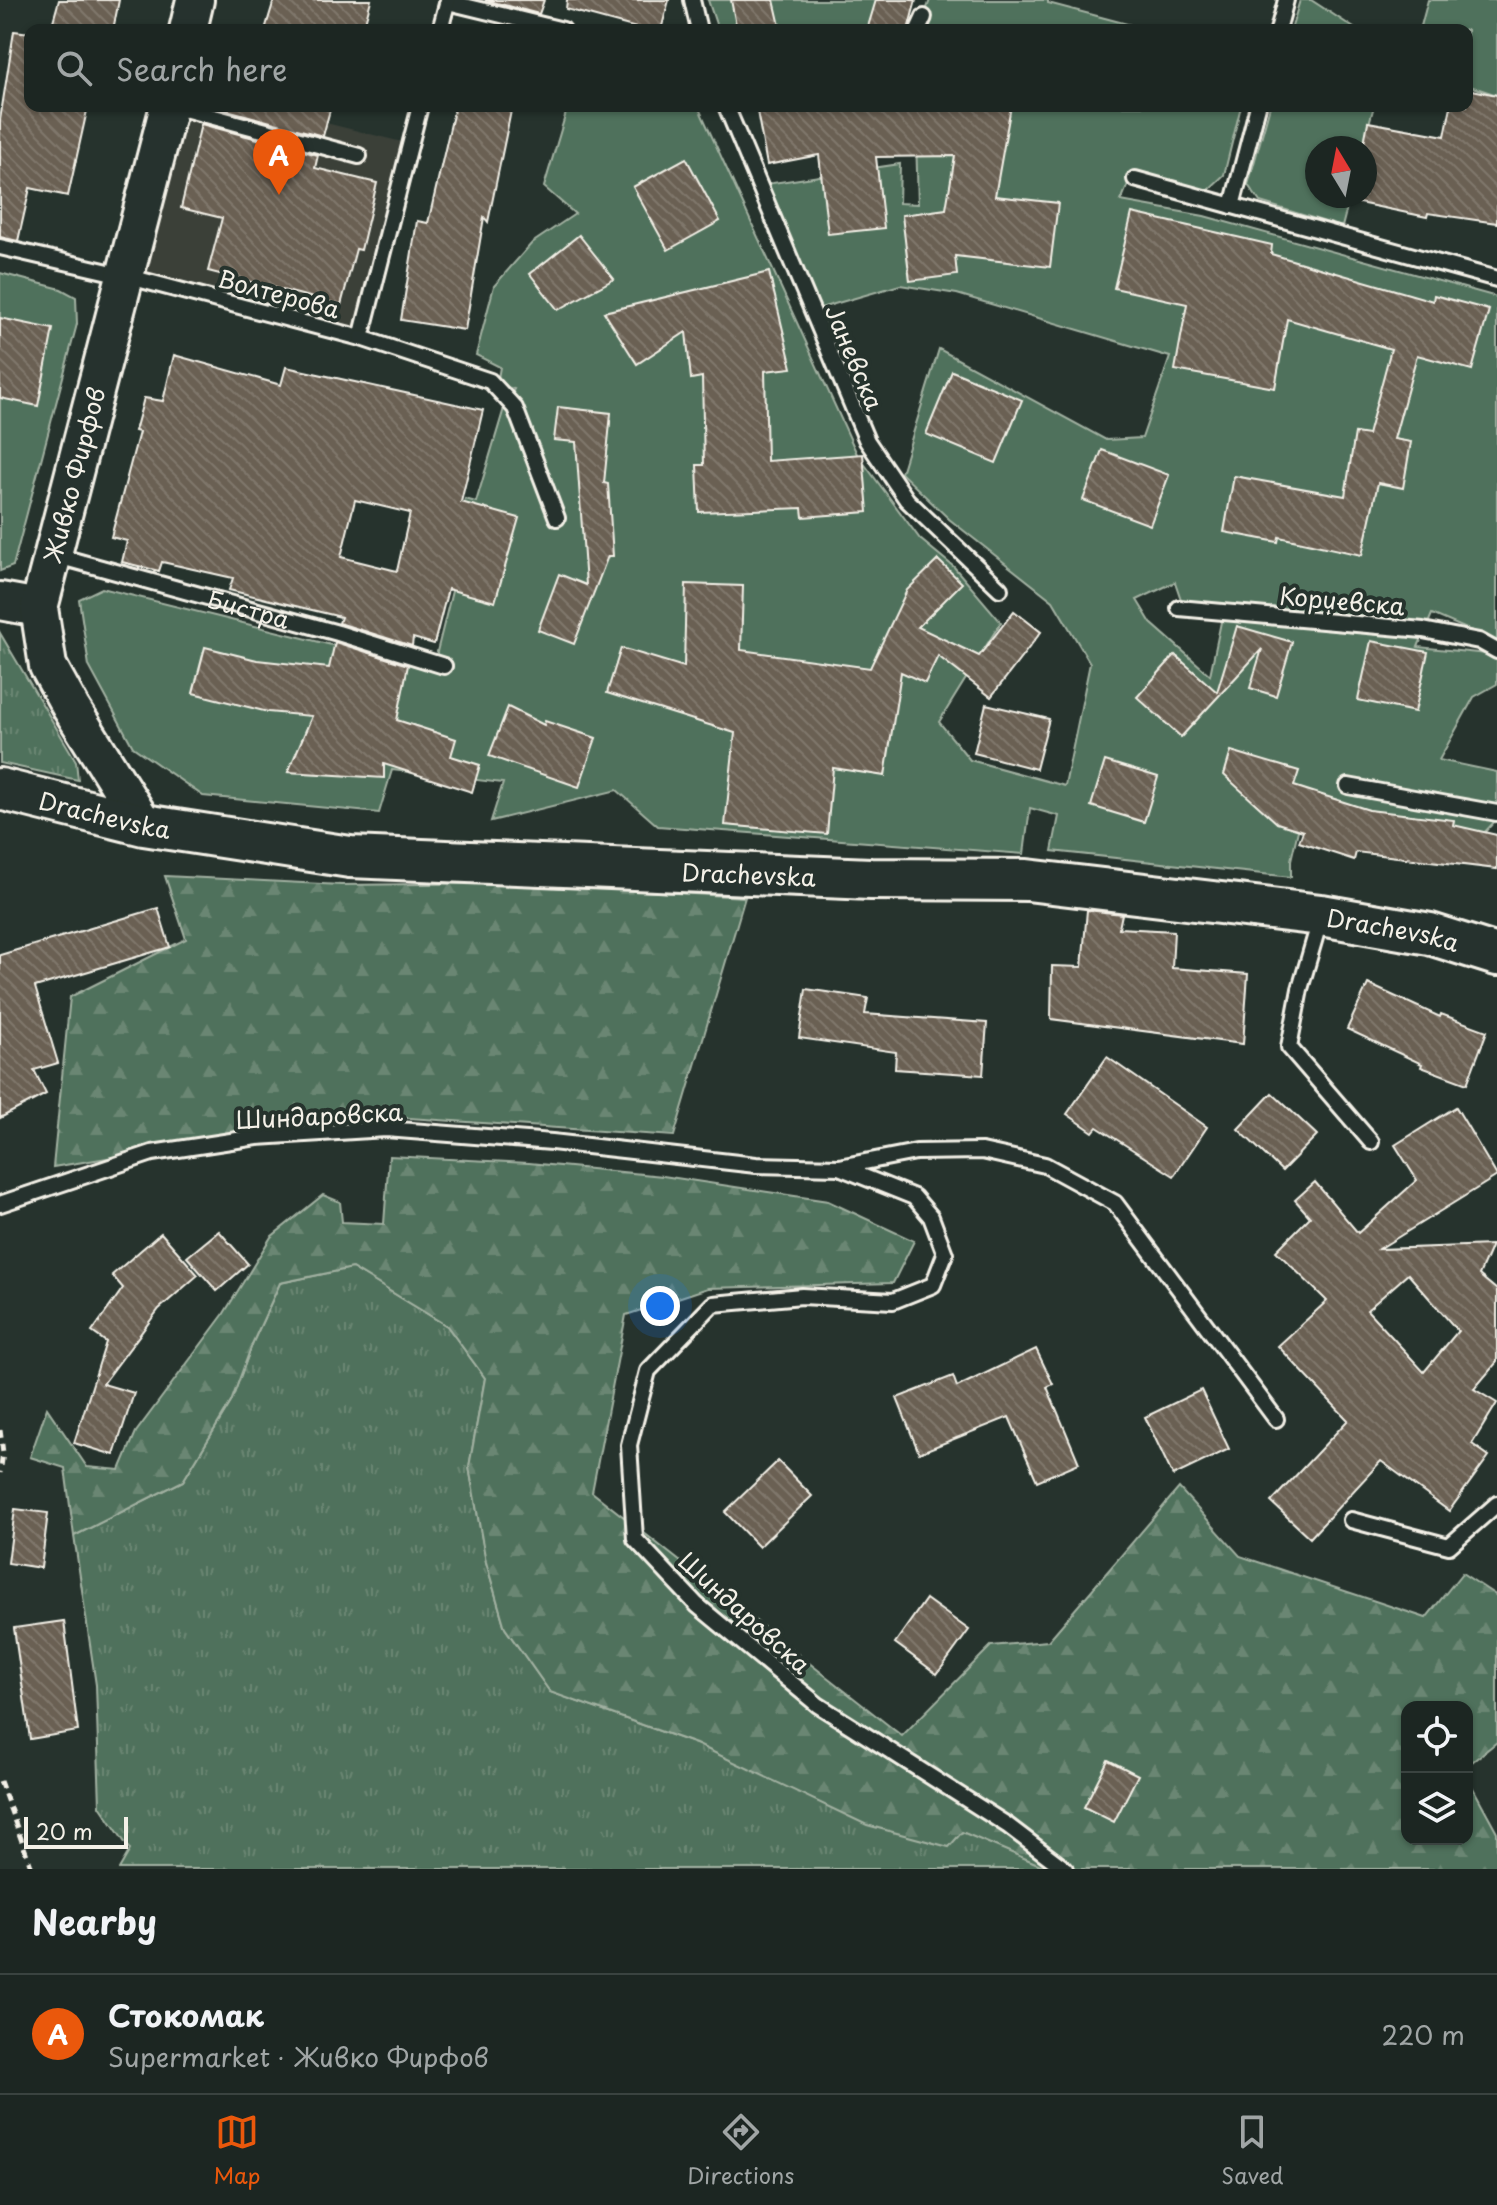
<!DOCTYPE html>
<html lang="en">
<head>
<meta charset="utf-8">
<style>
	body { margin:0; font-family:"Playpen Sans",sans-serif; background:#29322f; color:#f1f3f6 }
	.controls { position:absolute; right:24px; bottom:24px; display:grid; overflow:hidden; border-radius:16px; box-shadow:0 2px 6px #0004 }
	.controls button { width:72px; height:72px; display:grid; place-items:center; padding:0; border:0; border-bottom:2px solid #3a4340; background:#1c2622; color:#f1f3f6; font:40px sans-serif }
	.compass { position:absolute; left:1305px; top:136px; width:72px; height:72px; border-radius:50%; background:#1c2622; box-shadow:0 2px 6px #0004; rotate:350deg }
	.scale { position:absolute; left:24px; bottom:20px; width:104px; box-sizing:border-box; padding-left:8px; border:4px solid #f4f1e8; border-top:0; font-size:22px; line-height:28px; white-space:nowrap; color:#f4f1e8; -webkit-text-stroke:6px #26332d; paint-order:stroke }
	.you { position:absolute; left:660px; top:1306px; width:28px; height:28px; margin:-20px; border:6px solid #fff; border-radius:50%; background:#1a73e8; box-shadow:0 0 0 12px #1a73e833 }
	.badge { display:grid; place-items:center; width:52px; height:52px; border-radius:50%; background:#ea580c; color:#fff; font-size:26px; font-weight:700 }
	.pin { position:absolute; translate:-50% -66px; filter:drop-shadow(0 2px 4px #0008) }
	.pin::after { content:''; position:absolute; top:42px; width:28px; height:24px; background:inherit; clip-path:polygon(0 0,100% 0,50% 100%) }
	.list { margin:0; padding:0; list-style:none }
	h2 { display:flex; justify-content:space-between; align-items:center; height:104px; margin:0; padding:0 32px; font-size:34px }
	h2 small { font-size:26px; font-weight:400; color:#a0a5a5 }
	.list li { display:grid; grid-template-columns:52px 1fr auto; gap:24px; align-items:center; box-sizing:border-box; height:120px; padding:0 32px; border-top:2px solid #3a4340 }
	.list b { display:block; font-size:30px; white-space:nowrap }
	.list p { margin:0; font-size:26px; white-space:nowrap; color:#a0a5a5 }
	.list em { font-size:26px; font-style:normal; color:#a0a5a5 }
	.icon { flex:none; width:44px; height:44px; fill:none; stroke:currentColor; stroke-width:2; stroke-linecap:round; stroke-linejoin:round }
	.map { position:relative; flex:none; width:1497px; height:1869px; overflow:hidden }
	.search { position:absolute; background:#1c2622; box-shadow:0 2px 6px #0004; left:24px; right:24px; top:24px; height:88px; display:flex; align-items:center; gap:20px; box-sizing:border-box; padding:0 28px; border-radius:16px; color:#a0a5a5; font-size:30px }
	.sheet { height:224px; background:#1c2622 }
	nav { display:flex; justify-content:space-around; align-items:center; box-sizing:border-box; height:112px; border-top:2px solid #3a4340; background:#1c2622; font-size:22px; color:#a0a5a5 }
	nav a { display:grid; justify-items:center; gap:4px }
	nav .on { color:#ea580c }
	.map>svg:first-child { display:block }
</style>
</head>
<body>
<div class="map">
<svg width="1497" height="1869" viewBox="0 0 1497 1869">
	<defs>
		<pattern id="grass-tufts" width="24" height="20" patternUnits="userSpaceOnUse" patternTransform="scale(2)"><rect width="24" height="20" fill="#50715b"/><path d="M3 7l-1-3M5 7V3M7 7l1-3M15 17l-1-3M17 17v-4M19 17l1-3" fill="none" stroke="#6a8673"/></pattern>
		<pattern id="forest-firs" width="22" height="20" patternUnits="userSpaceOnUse" patternTransform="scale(2)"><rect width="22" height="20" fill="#50715b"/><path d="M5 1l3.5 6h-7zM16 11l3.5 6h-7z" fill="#6a8673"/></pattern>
		<pattern id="building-back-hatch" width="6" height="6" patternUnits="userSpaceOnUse" patternTransform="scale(2)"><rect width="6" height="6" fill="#6a6053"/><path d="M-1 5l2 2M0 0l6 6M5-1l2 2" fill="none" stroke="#80776c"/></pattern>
	</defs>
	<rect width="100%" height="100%" fill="#26332d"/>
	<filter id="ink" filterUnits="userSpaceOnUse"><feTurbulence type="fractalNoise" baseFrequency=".0125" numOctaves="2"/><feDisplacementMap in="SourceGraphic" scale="16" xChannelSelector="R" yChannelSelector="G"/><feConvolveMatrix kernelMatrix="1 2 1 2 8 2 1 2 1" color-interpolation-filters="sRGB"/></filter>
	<g filter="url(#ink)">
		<polygon fill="#3a4038" points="169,106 258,106 410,144 361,338 126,276"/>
		<g fill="url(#grass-tufts)" stroke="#a2b1a2" stroke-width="2">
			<polygon points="0,633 76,761 78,780 0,763"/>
			<polygon points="352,1268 447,1326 485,1378 469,1467 486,1562 505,1628 550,1692 696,1744 962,1831 1050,1869 119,1869 130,1850 100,1806 96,1685 74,1536 183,1481 231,1402 253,1342 280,1283"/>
		</g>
		<g fill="url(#forest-firs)" stroke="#a2b1a2" stroke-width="2">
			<polygon points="165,876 341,885 504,883 745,897 674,1136 365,1115 53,1167 70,997 186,939"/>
			<polygon points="389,1156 529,1163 663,1176 828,1201 914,1241 893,1283 708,1288 626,1315 592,1492 902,1736 991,1646 1048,1641 1179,1488 1240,1556 1426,1618 1462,1573 1497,1596 1497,1742 1467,1766 1467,1707 1407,1707 1407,1839 1467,1839 1467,1777 1497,1832 1497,1869 1050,1869 962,1832 949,1847 867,1825 696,1744 550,1692 505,1628 486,1562 469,1467 485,1378 447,1326 352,1268 280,1283 253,1342 231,1402 183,1481 74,1536 65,1468 30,1457 47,1408 87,1467 120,1470 136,1432 223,1315 271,1237 323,1195 340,1202 342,1222 384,1224"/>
		</g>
		<g fill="#50715b" stroke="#a2b1a2" stroke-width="2" fill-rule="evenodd">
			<polygon points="708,0 912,0 900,30 718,30"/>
			<polygon points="930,0 1048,0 1048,3 1150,30 919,30"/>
			<polygon points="1300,0 1311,0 1357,30 1291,30"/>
			<polygon points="1428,0 1497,0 1497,95 1467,85 1467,30 1420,30"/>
			<path d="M568 106H698L857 454 920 539 954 567 1001 622 939 722 970 760 1065 786 1090 663 1053 601 949 519 901 473 939 349 1106 440 1142 438 1170 357 957 294 900 285 817 309 766 184 900 164 899 203 918 204 915 106H1241L1224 175 1204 194 1128 184 1121 201 1204 216 1497 297V642L1432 614 1418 647 1497 655V684L1474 697 1439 760 1497 772V819L1482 835 1306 796 1291 860V877L1052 851 1059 816 1030 808 1024 854 658 826 617 790 491 821 503 783 392 770 379 813 203 796 133 747 89 666 79 599 102 588 420 667 433 668 453 587 444 584 465 499 476 502 505 405 514 389 497 384 500 367 476 355 494 286 532 243 575 214 544 187ZM1175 582 1185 611 1222 617 1210 675 1151 623 1137 600Z"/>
			<polygon points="1270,106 1374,106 1362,148 1317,148 1317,196 1350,196 1342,227 1260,202 1248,185"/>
			<polygon points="0,273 61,289 76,297 77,324 13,566 0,571"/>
		</g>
		<g fill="url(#building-back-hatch)" stroke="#f4f1e8" stroke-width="2" fill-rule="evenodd">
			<polygon points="59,0 119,0 113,30 72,30 52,25"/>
			<polygon points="274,0 371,0 363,30 265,30"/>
			<polygon points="485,0 544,0 539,14"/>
			<polygon points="567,0 669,0 661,30 644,30 566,9"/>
			<polygon points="731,0 774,0 781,30 737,30"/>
			<polygon points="876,0 916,0 908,30 867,30"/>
			<polygon points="14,31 30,33 30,106 88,106 68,196 30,188 18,241 0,237 0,120"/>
			<polygon points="1467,89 1497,95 1497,223 1428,213 1427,217 1354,202 1355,196 1365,196 1363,148 1368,122 1445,136 1451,106 1467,106"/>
			<polygon points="212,106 331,106 323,136"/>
			<polygon points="455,106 512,106 488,222 484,217 465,330 401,320 417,221 428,223"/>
			<polygon points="756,106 1011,106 995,196 1058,203 1050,267 955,256 957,275 910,281 902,215 946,209 955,156 876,157 884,228 828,234 819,155 767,165"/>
			<polygon points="201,124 318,155 315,168 377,183 361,250 356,249 341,305 208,271 222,218 181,208"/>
			<polygon points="686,158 720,221 668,250 633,187"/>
			<polygon points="1132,213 1272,245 1271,254 1433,301 1434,295 1489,310 1472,370 1417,355 1394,439 1411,442 1403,488 1378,483 1362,555 1279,537 1278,542 1224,532 1234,476 1345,496 1355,433 1368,435 1391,349 1287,319 1275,388 1175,370 1187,304 1114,288"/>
			<polygon points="579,235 614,279 558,310 530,274"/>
			<polygon points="769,272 792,368 765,371 767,461 863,454 868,512 803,517 802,508 699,512 697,465 704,465 702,377 691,379 686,332 637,364 604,312"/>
			<polygon points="0,318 53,329 38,406 0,398"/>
			<path d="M174 355 281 385 286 367 483 410 461 502 519 518 495 602 448 589 434 644 413 638 412 646 339 623 341 617 229 590 233 578 162 562 159 571 122 562 127 541 111 537 139 432 135 431 144 398 163 401ZM355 500 410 513 397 571 341 557Z"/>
			<polygon points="952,371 1022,400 996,463 926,434"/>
			<polygon points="558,407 611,413 604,483 608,484 613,556 608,556 574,644 538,630 559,574 586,585 576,442 554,440"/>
			<polygon points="1102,450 1169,475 1150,525 1083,500"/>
			<polygon points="938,560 962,583 918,627 979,656 1014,611 1041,632 991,697 938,656 925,683 901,672 885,776 833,768 827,834 725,825 735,733 607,693 621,648 684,667 686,584 743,586 741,650 870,668 907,590"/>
			<polygon points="1237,626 1292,642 1276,696 1250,688 1262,649 1181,737 1137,697 1175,655 1217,692"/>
			<polygon points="1371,641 1428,652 1415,712 1358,700"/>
			<polygon points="335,642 408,665 397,720 456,739 451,756 480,765 472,792 384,764 384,778 288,772 312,716 268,712 193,693 205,647 257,660 329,668"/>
			<polygon points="986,704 1049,719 1036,769 974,753"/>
			<polygon points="508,707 544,725 545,721 596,738 579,787 489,756"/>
			<polygon points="1231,751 1299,771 1294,786 1369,810 1454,820 1453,825 1497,835 1497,869 1356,852 1354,860 1299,842 1303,831 1277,823 1224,775"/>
			<polygon points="1105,761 1158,777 1144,822 1091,806"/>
			<polygon points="158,908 170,947 35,987 58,1063 34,1070 46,1094 0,1118 0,955"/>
			<polygon points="1087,910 1122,914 1119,928 1174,931 1172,968 1248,974 1243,1044 1051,1019 1052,966 1082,967"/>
			<polygon points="1368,984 1440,1017 1441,1014 1487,1031 1467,1084 1421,1067 1422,1064 1347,1029"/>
			<polygon points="806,989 868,998 865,1014 987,1023 983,1075 895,1069 896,1052 799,1038"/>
			<polygon points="1107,1057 1207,1127 1174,1176 1097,1127 1093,1132 1067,1114"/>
			<polygon points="1272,1093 1317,1135 1282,1171 1238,1129"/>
			<path d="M1456 1107 1497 1176 1379 1249 1492 1245 1479 1275 1497 1290V1362L1474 1389 1497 1403 1472 1444 1489 1456 1449 1511 1381 1461 1310 1538 1271 1502 1348 1420 1278 1346 1327 1301 1276 1251 1310 1217 1295 1200 1315 1182 1358 1233 1417 1180 1395 1145ZM1408 1274 1458 1331 1424 1372 1367 1310Z"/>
			<polygon points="219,1231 248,1264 217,1291 187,1257"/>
			<polygon points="161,1233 198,1275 159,1309 103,1384 134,1393 114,1455 74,1443 106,1342 92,1332 123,1288 112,1275"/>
			<polygon points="1036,1349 1053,1384 1047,1387 1079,1463 1037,1481 1009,1417 919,1453 897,1398 953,1376 957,1387"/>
			<polygon points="1201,1390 1229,1449 1173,1476 1145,1417"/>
			<polygon points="778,1461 812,1496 759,1547 725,1512"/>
			<polygon points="15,1509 48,1513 41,1568 8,1563"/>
			<polygon points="926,1599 969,1630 937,1674 895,1643"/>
			<polygon points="64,1621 78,1731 30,1739 14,1628"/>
			<polygon points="1108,1760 1138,1775 1114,1822 1084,1807"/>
		</g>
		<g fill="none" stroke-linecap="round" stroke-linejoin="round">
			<g stroke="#f4f1e8" stroke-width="20">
				<g id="service">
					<polyline points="692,0 699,30"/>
					<polyline points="448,2 563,30"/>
					<polyline points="440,30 448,0"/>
					<polyline points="918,30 924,17"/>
					<polyline points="1278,30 1286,0"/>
					<polyline points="173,106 359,156"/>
					<polyline points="726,106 867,441 907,500 1000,589"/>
					<polyline points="1135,179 1497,279"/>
					<polyline points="1232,206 1258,106"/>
					<polyline points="0,247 126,276 361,338 420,106"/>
					<polyline points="361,338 490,381 515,408 557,518"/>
					<path id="s1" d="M54 555 338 633 444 666"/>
					<polyline points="1179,608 1423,630 1479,641 1497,651"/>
					<polyline points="1348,786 1497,813"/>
					<polyline points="1321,917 1300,989 1289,1047 1371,1142"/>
					<polyline points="839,1167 914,1197 931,1217 945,1254 933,1285 893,1301 802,1296 713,1304 648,1371 629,1445 635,1539 697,1605 818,1705 1007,1825 1065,1869"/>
					<polyline points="0,1204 152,1153 257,1137 386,1129 552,1142 756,1165 839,1167 916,1152 982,1151 1045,1165 1115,1203 1276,1419"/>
					<polyline points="1351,1520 1449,1546 1497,1504"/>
				</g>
			</g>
			<g stroke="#f4f1e8" stroke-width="42">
				<g id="tertiary">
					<polyline points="188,30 195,0"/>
					<polyline points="0,601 39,608"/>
					<path id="s2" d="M144 825 71 708 48 666 39 608 169 106"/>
				</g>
			</g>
			<g stroke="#f4f1e8" stroke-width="46">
				<g id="secondary">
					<path id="s3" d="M0 789 144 825 350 857 871 879 1027 880 1321 915 1430 934 1497 955"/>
				</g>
			</g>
			<g stroke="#f4f1e8" stroke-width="5" stroke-dasharray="8 6" stroke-linecap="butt">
				<polyline points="0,1430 3,1453 0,1473"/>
				<polyline points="0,1781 32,1869"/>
			</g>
			<use href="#service" stroke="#26332d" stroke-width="14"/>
			<use href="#tertiary" stroke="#26332d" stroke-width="36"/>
			<use href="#secondary" stroke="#26332d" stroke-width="40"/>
		</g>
	</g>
	<g text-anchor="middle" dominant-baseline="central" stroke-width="8" stroke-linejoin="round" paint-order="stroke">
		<g font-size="24" fill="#f4f1e8" stroke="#26332d">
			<text transform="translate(279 293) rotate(15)">Волтерова</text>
			<text transform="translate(855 357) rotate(67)">Јаневска</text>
			<text stroke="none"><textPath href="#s2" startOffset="382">Живко Фирфов</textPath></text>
			<text transform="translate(1342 600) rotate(5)">Корџевска</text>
			<text stroke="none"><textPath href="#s1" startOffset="202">Бистра</textPath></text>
			<text stroke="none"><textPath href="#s3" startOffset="108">Drachevska</textPath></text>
			<text stroke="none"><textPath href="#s3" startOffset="756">Drachevska</textPath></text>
			<text stroke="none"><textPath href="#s3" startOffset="1404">Drachevska</textPath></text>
			<text transform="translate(319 1115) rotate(-3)">Шиндаровска</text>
			<text transform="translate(745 1612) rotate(42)">Шиндаровска</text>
		</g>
	</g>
</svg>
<div class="controls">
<button><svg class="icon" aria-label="locate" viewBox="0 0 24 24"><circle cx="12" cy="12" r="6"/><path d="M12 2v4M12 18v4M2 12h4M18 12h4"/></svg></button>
<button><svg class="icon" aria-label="layers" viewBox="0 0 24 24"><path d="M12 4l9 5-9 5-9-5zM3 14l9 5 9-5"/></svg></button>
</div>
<svg class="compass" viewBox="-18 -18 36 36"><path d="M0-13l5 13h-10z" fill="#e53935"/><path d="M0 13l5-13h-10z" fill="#a0a5a5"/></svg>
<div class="scale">20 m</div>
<div class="you"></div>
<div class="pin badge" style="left:279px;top:195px">A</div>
<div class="search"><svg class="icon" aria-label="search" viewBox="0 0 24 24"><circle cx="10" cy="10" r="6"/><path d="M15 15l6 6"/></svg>Search here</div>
</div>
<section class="sheet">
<h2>Nearby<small></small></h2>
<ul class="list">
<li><span class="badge">A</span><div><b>Стокомак</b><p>Supermarket · Живко Фирфов</p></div><em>220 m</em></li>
</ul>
</section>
<nav>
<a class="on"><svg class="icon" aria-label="map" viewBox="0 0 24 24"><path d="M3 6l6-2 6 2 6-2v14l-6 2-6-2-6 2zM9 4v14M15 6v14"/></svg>Map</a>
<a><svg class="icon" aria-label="directions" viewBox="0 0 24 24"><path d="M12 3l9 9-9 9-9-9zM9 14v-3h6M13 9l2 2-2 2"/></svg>Directions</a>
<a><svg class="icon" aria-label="saved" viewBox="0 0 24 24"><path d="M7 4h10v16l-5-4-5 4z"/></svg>Saved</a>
</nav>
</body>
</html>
